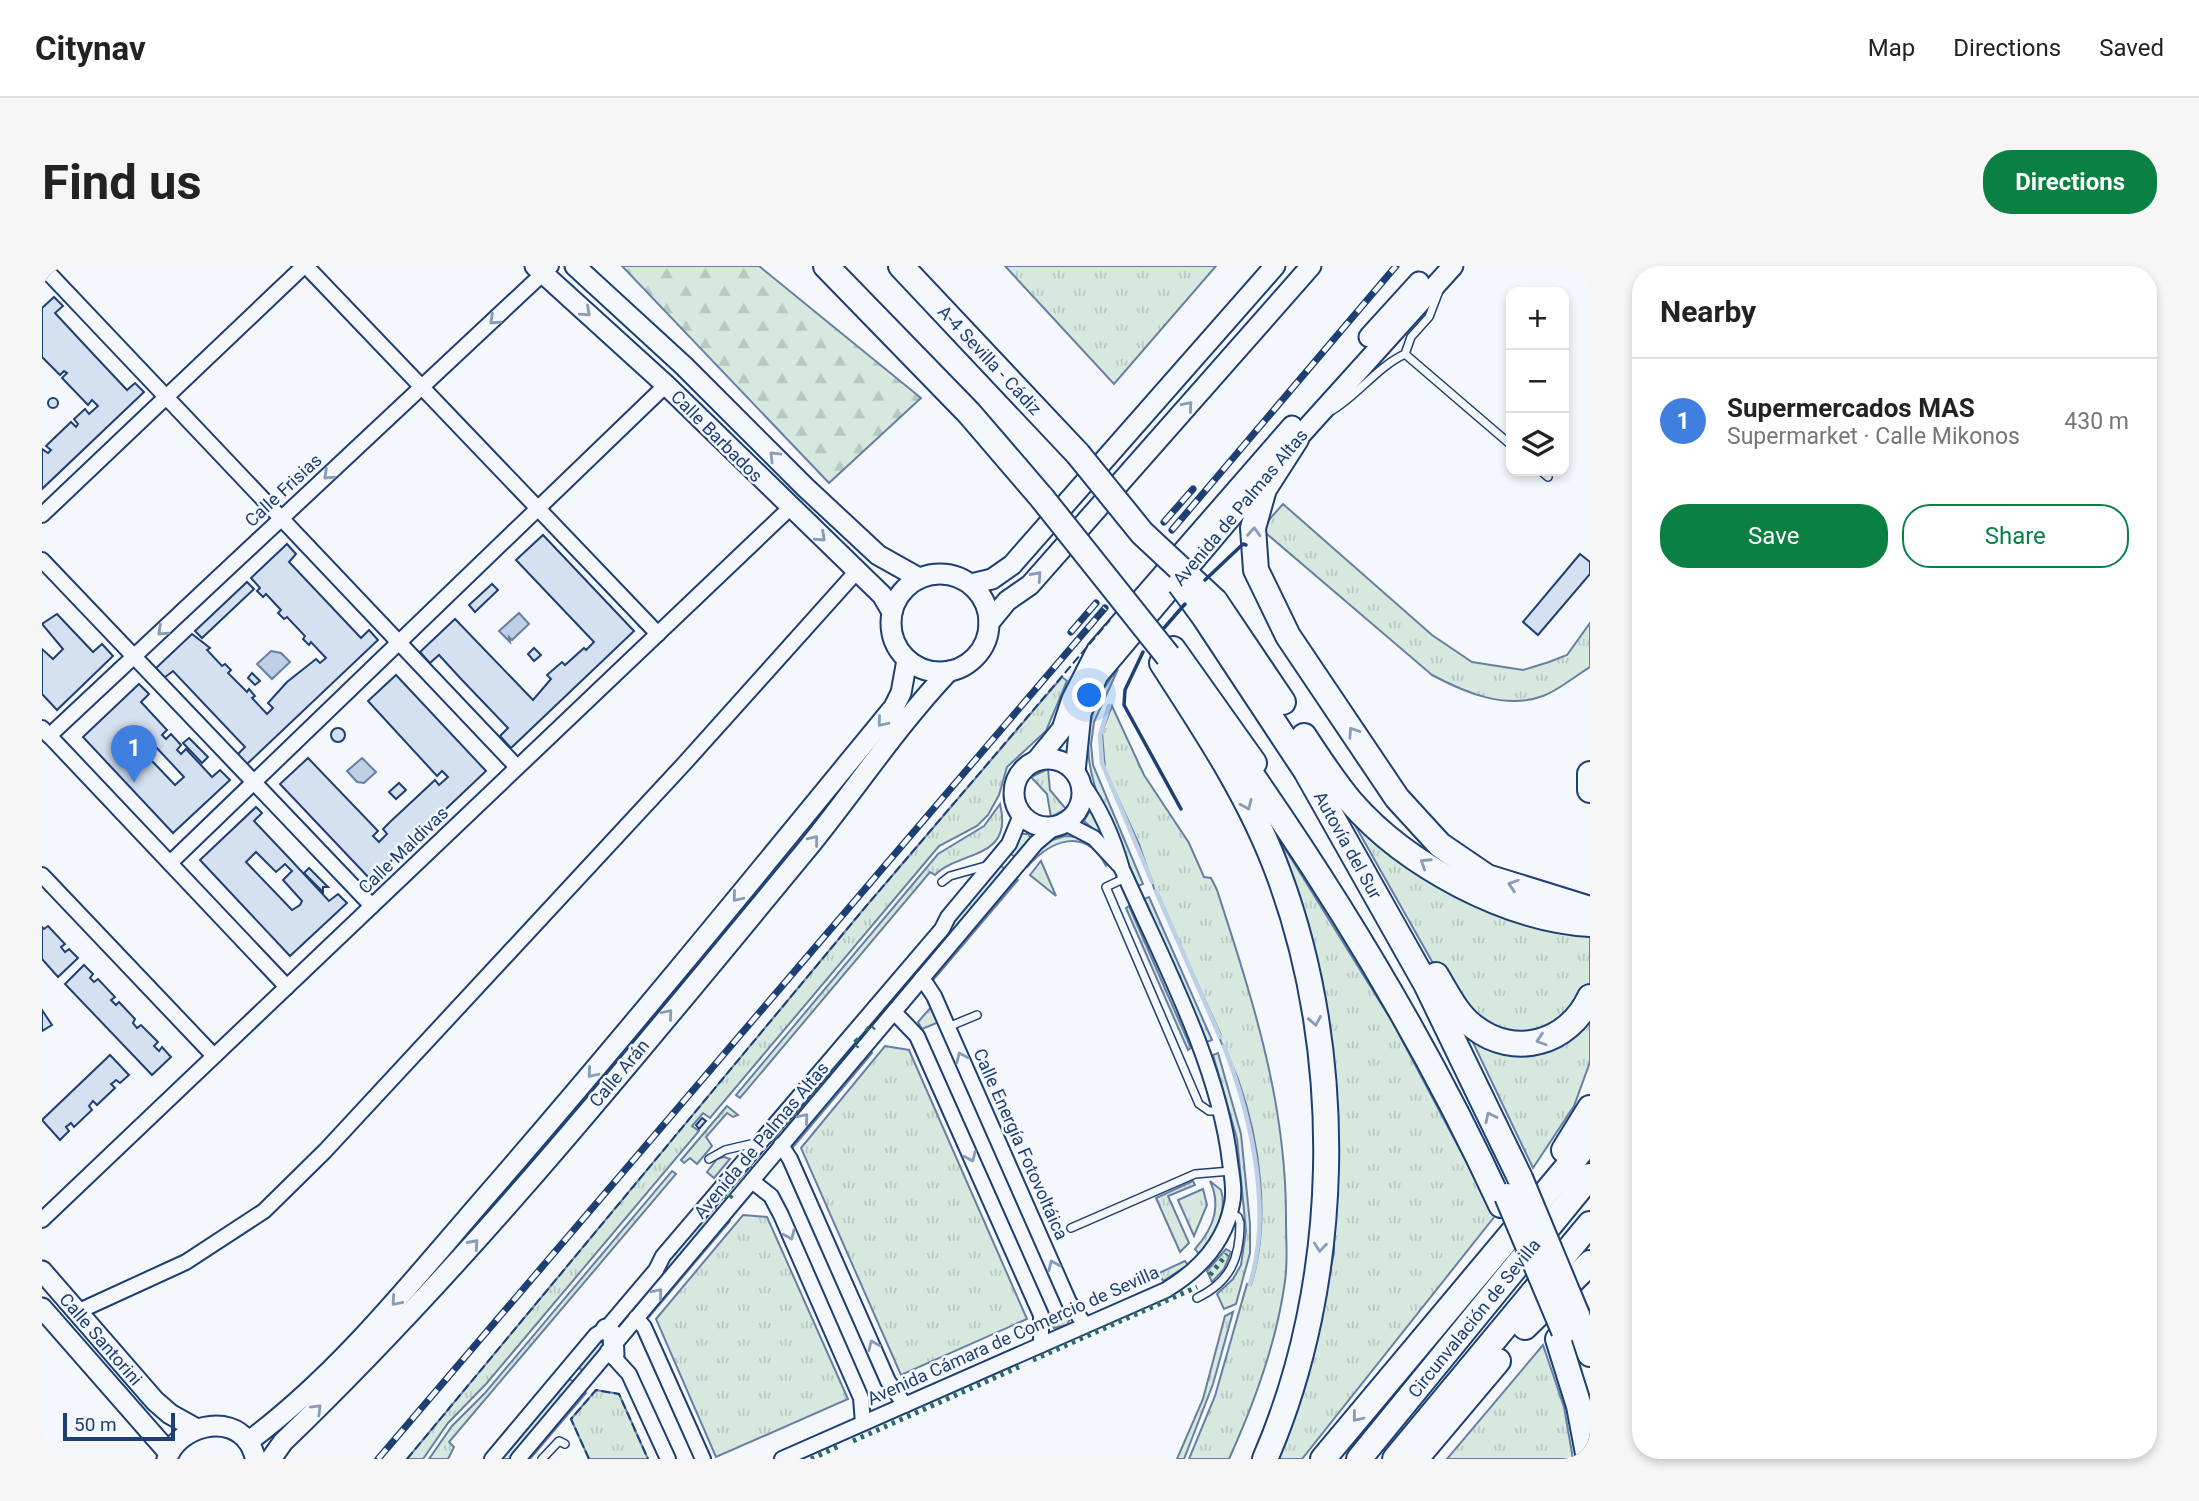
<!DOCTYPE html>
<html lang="en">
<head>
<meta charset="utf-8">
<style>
	body { margin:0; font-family:Roboto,sans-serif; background:#f6f6f6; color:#222 }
	.controls { position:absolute; right:21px; top:21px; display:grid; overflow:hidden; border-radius:14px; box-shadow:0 4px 10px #0003 }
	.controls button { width:63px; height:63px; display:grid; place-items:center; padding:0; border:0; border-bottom:2px solid #e0e0e0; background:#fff; color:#222; font:35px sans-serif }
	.scale { position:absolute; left:21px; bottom:18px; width:112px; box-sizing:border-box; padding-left:7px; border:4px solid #1d3f73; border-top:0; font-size:19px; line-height:24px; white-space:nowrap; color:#1d3f73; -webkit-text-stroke:5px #f4f7fb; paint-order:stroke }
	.you { position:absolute; left:1048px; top:430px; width:24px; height:24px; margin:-18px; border:5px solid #fff; border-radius:50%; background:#1a73e8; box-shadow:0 0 0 10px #1a73e833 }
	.badge { display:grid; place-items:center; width:46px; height:46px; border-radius:50%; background:#0b8043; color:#fff; font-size:23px; font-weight:700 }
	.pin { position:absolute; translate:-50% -58px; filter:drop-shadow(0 2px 4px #0008) }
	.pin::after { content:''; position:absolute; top:37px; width:24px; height:21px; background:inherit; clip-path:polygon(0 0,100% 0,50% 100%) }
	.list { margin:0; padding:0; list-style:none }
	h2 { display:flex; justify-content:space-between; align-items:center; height:91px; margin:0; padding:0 28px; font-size:30px }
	h2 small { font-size:23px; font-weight:400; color:#767676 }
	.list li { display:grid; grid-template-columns:46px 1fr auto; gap:21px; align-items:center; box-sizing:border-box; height:126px; padding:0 28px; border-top:2px solid #e0e0e0 }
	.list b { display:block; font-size:26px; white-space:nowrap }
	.list p { margin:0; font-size:23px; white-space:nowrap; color:#767676 }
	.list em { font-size:23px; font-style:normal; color:#767676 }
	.actions { display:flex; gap:14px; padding:21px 28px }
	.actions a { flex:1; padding:16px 0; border:2px solid #0b8043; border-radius:28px; text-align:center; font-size:24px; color:#0b8043 }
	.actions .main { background:#0b8043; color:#fff }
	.icon { flex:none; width:38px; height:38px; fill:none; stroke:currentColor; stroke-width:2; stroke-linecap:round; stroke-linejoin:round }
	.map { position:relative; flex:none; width:1548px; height:1193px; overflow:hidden; border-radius:28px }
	header { display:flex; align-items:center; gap:42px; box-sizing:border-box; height:98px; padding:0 35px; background:#fff; border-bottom:2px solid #e0e0e0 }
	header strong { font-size:33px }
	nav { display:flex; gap:38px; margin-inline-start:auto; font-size:24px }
	.intro { display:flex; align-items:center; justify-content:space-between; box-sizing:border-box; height:168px; padding:0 42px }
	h1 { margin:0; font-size:49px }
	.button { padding:18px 32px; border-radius:28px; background:#0b8043; color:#fff; font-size:24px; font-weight:700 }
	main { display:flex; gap:42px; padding:0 42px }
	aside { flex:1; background:#fff; border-radius:28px; box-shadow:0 4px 10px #0003 }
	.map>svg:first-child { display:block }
</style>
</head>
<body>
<header>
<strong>Citynav</strong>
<nav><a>Map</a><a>Directions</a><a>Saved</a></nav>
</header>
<div class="intro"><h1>Find us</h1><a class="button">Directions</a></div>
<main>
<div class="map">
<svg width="1548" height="1193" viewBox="0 0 1548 1193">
	<defs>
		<pattern id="grass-tufts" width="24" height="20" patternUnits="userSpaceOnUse" patternTransform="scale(1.75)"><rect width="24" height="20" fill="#d7e8df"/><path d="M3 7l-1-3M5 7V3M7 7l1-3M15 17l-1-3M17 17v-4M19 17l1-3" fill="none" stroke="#b8c8c3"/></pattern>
		<pattern id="forest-firs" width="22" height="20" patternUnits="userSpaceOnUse" patternTransform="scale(1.75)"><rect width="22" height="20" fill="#d7e8df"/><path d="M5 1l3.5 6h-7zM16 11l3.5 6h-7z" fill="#b8c8c3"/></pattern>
	</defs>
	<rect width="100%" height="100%" fill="#f4f7fb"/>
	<g fill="url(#grass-tufts)" stroke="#687fa3" stroke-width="2">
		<polygon points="963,0 1174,0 1072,118"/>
		<path d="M1241 238 1390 369 1430 396 1481 404 1507 396 1525 389 1548 357V401C1533 410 1517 424 1501 430 1463 444 1422 426 1390 409L1219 263Z"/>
		<path d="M1076 403 1052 456 1049 478 1051 499 1101 618 1096 620C1064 546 1013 476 1076 403Z"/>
		<polygon points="1020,411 1025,415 1004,465 965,501 957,529 946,549 935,560 897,580 668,852 661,847 650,860 657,865 444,1118 406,1157 381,1193 365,1193 820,645"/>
		<path d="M1070 440 1102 509 1147 577 1162 611 1169 612 1175 624C1211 735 1245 838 1244 956 1244 976 1246 996 1243 1015 1235 1075 1212 1138 1187 1193H1147L1173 1130 1205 1018 1209 1019C1229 956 1218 875 1196 813 1190 798 1182 784 1177 771L1179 769 1113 625 1097 578 1063 504 1060 466Z"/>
		<polygon points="1006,503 1008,524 1024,543 1009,551 1005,528 989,511"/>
		<path d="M958 538C972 594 918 584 893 609L888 606 698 832 694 829 896 588 942 560Z"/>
		<polygon points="1050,541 1069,579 1042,555"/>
		<polygon points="1305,545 1380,612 1471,652 1548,668 1548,796 1532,840 1491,902 1405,722"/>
		<polygon points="980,568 986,568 989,572 974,592 967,586"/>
		<path d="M1023 570C1045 570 1055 582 1068 597L1064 600C1043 560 1009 574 985 601L982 599 1004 576Z"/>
		<polygon points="1239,576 1351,757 1453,950 1260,1193 1235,1193 1261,1128 1292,987 1293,805 1274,688"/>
		<polygon points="999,595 1014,630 988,609"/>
		<polygon points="957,598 964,604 868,718 866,715 905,669 909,658"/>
		<polygon points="972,611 976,614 892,713 892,709"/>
		<polygon points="1107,631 1170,774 1165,776 1102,633"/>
		<polygon points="1087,640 1149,782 1146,784 1084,642"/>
		<polygon points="890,740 897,756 880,763 876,756"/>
		<polygon points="812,771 819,777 727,883 765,836 768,824"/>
		<polygon points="843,780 867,784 985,1053 859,1109 759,882"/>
		<polygon points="827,784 830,787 752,880 752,876"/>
		<polygon points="1176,787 1199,868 1208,958 1208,987 1194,1038 1182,1043 1175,1028 1191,1013 1199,999 1204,965 1195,873 1171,789"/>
		<polygon points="685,840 696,849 691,851 685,847 664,871 670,880 655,898 648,892 642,897 639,894"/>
		<polygon points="682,891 688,893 672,912 665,906 675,893"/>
		<polygon points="707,898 711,904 686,934 679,928"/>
		<polygon points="630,905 634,908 407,1176 412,1181 406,1193 387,1193 410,1160 443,1127"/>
		<polygon points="1151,915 1153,919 1126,930 1147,977 1138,986 1114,932"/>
		<path d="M1168 915 1179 924C1186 946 1171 971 1157 988L1153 983C1171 963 1180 940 1168 915Z"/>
		<polygon points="1161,923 1165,939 1152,970 1136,934"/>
		<polygon points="670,939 677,945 578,1061 620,1008 623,997"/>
		<polygon points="701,949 725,951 806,1133 674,1191 614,1053"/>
		<polygon points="685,952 688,955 606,1052 608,1046"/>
		<polygon points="1184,983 1189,986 1182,1003 1170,1016 1165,1005"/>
		<polygon points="1143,995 1146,999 1121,1015 1117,1007"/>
		<polygon points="1191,1046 1171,1118 1142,1193 1135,1193 1161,1133 1183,1050"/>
		<polygon points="1025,1047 1028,1053 1025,1059 1012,1062 1008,1055"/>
		<polygon points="557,1074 563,1079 542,1106 535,1100"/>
		<polygon points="1501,1079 1522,1141 1531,1193 1405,1193"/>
		<polygon points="525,1111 533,1117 469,1193 457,1193"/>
		<polygon points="540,1123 544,1127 488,1193 482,1193"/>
		<polygon points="554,1124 577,1128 606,1193 547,1193 529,1153"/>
	</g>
	<polygon fill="url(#forest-firs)" stroke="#687fa3" stroke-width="2" points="580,0 717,0 879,132 787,217"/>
	<g fill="#bed0e5" stroke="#687fa3" stroke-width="2">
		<polygon points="477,347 487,358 470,374 467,371 468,376 457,365"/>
		<polygon points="229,385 239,387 248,396 230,413 215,398"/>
		<polygon points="320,492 334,506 322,517 315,516 305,505"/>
	</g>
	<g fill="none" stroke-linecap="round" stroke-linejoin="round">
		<g stroke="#bed0e5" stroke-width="4.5">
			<polyline points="1067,440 1058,469 1060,497 1110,616"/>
			<polyline points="1114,625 1178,771"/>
			<path d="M1182 780C1209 850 1231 944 1208 1018"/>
		</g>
	</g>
	<g fill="#d5e0f0" stroke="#1d3f73" stroke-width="2" fill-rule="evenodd">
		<polygon points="12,31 21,40 13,47 53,90 85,124 93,117 102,126 0,223 0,183 6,187 9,184 4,180 29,156 34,161 36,158 32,153 43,143 47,148 56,140 50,134 46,139 20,112 25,107 22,105 18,109 0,91 0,42"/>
		<circle cx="11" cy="137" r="5"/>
		<polygon points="501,269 592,365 469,482 458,470 466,462 420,414 397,389 388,397 378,386 413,353 491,434 509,413 505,409 520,396 523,399 542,382 544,384 552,376 474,294"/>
		<polygon points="245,278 254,288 247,296 319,372 327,364 336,374 204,499 195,489 203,481 131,405 122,412 113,403 150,368 168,382 165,384 180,400 183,398 189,404 186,407 205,426 207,423 213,430 210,432 225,448 231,442 226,437 245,416 274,393 278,397 284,392 269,376 267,379 261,373 263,370 245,351 242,353 236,347 239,344 224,328 221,331 215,325 218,322 209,312"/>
		<polygon points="1538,288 1548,296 1548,308 1496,369 1481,356"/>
		<polygon points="205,316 212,323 160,372 153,365"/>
		<polygon points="450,318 456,324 433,346 427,339"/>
		<polygon points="15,348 51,386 60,378 71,390 15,444 0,428 0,383 11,393 21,383 0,358"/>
		<polygon points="492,382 499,389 492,395 486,388"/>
		<polygon points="210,407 218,415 213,419 206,412"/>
		<polygon points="354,409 444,505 329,614 238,518 266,492 336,565 331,570 337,576 345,568 341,563 348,556 393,514 397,519 406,511 400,505 395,510 326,435"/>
		<path d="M97 418 107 428 99 436 125 464 120 469 124 473 129 468 139 479 135 484 139 488 144 483 170 511 178 504 188 514 131 567 41 471ZM98 464 142 511 133 519 89 473Z"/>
		<circle cx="296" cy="469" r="7"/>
		<polygon points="147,472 166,491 160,497 141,477"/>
		<polygon points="357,517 364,524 354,533 347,526"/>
		<path d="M214 541 220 547 212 555 248 593 287 635 296 628 305 637 248 690 158 594ZM214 586 234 606 243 598 250 605 241 614 260 635 258 639 250 644 204 596Z"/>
		<polygon points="267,602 286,621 281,621 281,626 262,607"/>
		<polygon points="6,660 23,678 19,681 23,686 27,683 36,692 16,711 0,693 0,661 2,663"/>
		<polygon points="42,699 51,708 48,712 52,716 56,713 73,731 69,734 74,739 77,736 93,753 91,757 95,762 99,759 116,776 112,780 117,785 120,781 129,791 110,809 23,718"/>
		<polygon points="0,744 10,759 0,765"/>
		<polygon points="68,789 87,809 78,817 74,814 72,816 69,818 73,822 55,839 51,835 47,840 50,844 32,861 29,857 24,861 27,865 18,874 0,854"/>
		<polygon points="660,852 664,855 657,863 654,859"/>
	</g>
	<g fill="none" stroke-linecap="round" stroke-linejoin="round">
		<g stroke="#1d3f73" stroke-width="10">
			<g id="lane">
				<polyline points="1363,88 1469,179"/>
				<path d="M1289 145C1316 129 1335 101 1363 88L1369 71 1387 51 1397 25"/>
				<polyline points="1499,205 1506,211"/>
				<polyline points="1083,612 1064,621 1157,838 1167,845 1180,845"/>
				<polyline points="900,616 908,610 947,599"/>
				<polyline points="906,761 935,749"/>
				<polyline points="667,893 683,884 713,877"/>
				<polyline points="1029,962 1153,908 1189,905"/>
				<path d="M1155 1032C1188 1016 1198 993 1198 957L1196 951 1188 947"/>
				<polyline points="500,1193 517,1175 523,1178"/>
			</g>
		</g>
		<g stroke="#1d3f73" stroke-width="18">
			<g id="street">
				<polyline points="0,0 475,501"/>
				<polyline points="264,0 616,368"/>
				<polyline points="0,249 262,0"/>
				<polyline points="0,294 330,640"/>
				<polyline points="0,462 245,721"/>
				<polyline points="7,470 509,0"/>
				<polyline points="1023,557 1052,572 1077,599"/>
				<polyline points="128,597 624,119"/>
				<polyline points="0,609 172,790"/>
				<polyline points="880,712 892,730 1027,1036 1043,1059"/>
				<polyline points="852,746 875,770 999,1049 999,1079"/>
				<polyline points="739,879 748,893 846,1115 863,1139"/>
				<polyline points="710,915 729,930 739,949 819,1132 821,1157"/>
				<polyline points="0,954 748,242"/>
				<polyline points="35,1046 144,996 222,945 283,885 641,499 815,305"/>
				<polyline points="594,1052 602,1061 661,1193"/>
				<polyline points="566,1085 587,1108 626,1193"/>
				<polyline points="450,1193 554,1069 564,1063 614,1004 621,990 900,663 906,651 967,578 979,549"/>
				<polyline points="476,1193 994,577 1013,561"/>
				<path d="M740 1193 1124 1024C1157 1004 1183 977 1190 938 1193 925 1190 910 1188 896 1177 799 1120 693 1080 603 1071 571 1059 543 1039 516"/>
			</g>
		</g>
		<g stroke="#1d3f73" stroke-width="23">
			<g id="secondary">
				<polyline points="493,0 624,119 840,329 850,346"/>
				<polyline points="533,0 642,100 763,221 836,289 877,312"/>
				<polyline points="1327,71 1377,16"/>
				<polyline points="1245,184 1411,0"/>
				<circle cx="898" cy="357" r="49"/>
				<polyline points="929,318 950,313 970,299 1233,0"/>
				<polyline points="947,357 965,335 988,319 1269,0"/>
				<circle cx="1006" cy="527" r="34"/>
				<polyline points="994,495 1020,463 1030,433 1055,384 1250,160"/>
				<polyline points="1033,506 1039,447 1056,409 1224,210"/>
				<polyline points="0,1005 113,1135 128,1148 155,1163"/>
				<polyline points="0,1042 127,1187"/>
				<polyline points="564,1063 571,1069 572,1089"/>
				<path d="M207 1175C301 1105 375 1009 452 921 589 763 720 602 852 441L859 427 865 394"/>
				<path d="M125 1193C135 1161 187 1146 207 1177 210 1181 212 1188 214 1193"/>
				<path d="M229 1193 241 1176C431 993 597 786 765 583 813 524 855 460 907 405"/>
			</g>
		</g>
		<g stroke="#1d3f73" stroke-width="28">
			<g id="highway">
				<polyline points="784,0 927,147 1000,232"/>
				<polyline points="859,0 1036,188"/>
				<polyline points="1254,173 1222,223 1211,262 1214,304 1246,370 1355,532 1398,579 1445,611 1548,643"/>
				<polyline points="1173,335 1241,436"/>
				<polyline points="1161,349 1264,505 1384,718 1478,912"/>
				<polyline points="1131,383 1212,497"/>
				<path d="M1120 397C1164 465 1209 532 1237 609 1304 790 1300 1016 1223 1193"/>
				<path d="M1262 470C1277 493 1292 516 1309 536 1364 599 1464 653 1548 658"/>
				<path d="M1195 488C1295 630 1386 780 1459 939"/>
				<polyline points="1548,508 1548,524"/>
				<path d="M1394 709C1405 727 1415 749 1432 761 1473 793 1527 777 1548 731"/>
				<polyline points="1522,884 1548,842"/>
				<polyline points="1535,1049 1548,1088"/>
				<polyline points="1483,1061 1548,997"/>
				<polyline points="1516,1073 1537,1140 1547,1193"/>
				<polyline points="1376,1190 1456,1095"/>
				<polyline points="1281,1193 1548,874"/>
				<polyline points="1317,1193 1548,910"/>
				<polyline points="1353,1193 1548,958"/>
			</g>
		</g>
		<use href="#lane" stroke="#f4f7fb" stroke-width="7"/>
		<use href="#street" stroke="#f4f7fb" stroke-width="14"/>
		<use href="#secondary" stroke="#f4f7fb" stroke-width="19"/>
		<use href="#highway" stroke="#f4f7fb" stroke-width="24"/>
		<g stroke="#1d3f73" stroke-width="7">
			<g id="rail">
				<polyline points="1122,256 1151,223"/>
				<polyline points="1130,264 1354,0"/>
				<polyline points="1029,366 1054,337"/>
				<polyline points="336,1193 1063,342"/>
			</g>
		</g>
		<use href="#rail" stroke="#f4f7fb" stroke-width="4.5" stroke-dasharray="13" stroke-linecap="butt"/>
		<g stroke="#1d3f73" stroke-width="28" stroke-linecap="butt">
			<g id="highway-bridge">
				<polyline points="1036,188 1100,267 1173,335"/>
				<polyline points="1000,232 1126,390"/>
				<polyline points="1138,318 1161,349"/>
				<polyline points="1478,912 1535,1049"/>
				<polyline points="1465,930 1522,1065"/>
			</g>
		</g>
		<use href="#highway-bridge" stroke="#f4f7fb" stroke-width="24"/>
		<g stroke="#2c6c60" stroke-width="5" stroke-dasharray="3.5 5" stroke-linecap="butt">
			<polyline points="824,762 828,765 832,761"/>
			<polyline points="813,773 817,777 814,781"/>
			<polyline points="681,929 686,933 690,929"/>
			<polyline points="1168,1009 1185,988"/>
			<polyline points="991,1094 1155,1021"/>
			<polyline points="811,1175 977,1101"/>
			<polyline points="769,1193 797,1180"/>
		</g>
		<g stroke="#1d3f73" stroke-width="2" stroke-dasharray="9 3.5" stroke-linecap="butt">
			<polyline points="365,1193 820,645 1068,354"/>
			<polyline points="547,1193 529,1153 554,1124 577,1128 606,1193"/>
		</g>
		<g stroke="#1d3f73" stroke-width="3.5">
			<polyline points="1163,314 1201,278 1204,279"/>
			<polyline points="1122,362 1143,338"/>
			<polyline points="1101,386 1083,424 1082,439 1139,543"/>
		</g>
	</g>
	<defs><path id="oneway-chevron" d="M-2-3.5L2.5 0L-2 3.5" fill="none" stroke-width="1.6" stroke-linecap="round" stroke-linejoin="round" transform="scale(1.75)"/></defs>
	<g stroke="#889bb7">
		<use href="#oneway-chevron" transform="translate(544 46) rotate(42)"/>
		<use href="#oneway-chevron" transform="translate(452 54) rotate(137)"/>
		<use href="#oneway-chevron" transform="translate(1146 140) rotate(-49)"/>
		<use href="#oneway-chevron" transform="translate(732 190) rotate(-135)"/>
		<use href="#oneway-chevron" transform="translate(286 209) rotate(137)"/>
		<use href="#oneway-chevron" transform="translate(1212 266) rotate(-87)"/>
		<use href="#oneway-chevron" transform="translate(779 271) rotate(43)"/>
		<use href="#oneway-chevron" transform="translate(995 310) rotate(-48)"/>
		<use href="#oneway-chevron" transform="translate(120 365) rotate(137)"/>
		<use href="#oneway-chevron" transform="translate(840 456) rotate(130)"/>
		<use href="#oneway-chevron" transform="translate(1311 466) rotate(-124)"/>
		<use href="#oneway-chevron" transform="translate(1205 539) rotate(66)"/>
		<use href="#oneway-chevron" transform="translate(772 574) rotate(-51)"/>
		<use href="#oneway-chevron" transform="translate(1383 597) rotate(-147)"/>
		<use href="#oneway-chevron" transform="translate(1471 619) rotate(-162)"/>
		<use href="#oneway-chevron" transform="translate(695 631) rotate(130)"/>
		<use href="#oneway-chevron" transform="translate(626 748) rotate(-50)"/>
		<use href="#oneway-chevron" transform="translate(1273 755) rotate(80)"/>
		<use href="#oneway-chevron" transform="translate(1499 774) rotate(162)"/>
		<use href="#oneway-chevron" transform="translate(919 791) rotate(-114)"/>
		<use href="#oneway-chevron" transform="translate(550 807) rotate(130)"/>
		<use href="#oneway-chevron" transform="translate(1448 851) rotate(-116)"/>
		<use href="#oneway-chevron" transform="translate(762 852) rotate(-50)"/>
		<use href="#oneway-chevron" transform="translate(929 891) rotate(66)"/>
		<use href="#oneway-chevron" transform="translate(748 969) rotate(66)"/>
		<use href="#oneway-chevron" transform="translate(432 978) rotate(-48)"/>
		<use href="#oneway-chevron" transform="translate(1278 981) rotate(96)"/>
		<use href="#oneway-chevron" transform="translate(1011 999) rotate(-114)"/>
		<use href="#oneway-chevron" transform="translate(616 1027) rotate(-50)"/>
		<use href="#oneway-chevron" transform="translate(354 1035) rotate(131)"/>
		<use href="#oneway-chevron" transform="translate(831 1079) rotate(-114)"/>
		<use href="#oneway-chevron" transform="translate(275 1143) rotate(-45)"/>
		<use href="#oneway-chevron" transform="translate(1315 1151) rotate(129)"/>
	</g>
	<g text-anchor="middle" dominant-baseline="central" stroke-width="5" stroke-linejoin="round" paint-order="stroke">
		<g font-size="18" fill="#1d3f73" stroke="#f4f7fb">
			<text transform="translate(948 94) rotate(47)">A-4 Sevilla - Cádiz</text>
			<text transform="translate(675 170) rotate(45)">Calle Barbados</text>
			<text transform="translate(241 224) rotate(-43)">Calle Frisias</text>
			<text transform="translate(1198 241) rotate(-50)">Avenida de Palmas Altas</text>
			<text transform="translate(1306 579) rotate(61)">Autovía del Sur</text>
			<text transform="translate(361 584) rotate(-44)">Calle Maldivas</text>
			<text transform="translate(577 807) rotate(-50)">Calle Arán</text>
			<text transform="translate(719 874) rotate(-50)">Avenida de Palmas Altas</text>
			<text transform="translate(979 878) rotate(66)">Calle Energía Fotovoltáica</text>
			<text transform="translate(1432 1052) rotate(-51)">Circunvalación de Sevilla</text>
			<text transform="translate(971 1069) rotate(-24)">Avenida Cámara de Comercio de Sevilla</text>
			<text transform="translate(59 1073) rotate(49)">Calle Santorini</text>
		</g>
	</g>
</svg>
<div class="controls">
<button>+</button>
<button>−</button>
<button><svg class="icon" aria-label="layers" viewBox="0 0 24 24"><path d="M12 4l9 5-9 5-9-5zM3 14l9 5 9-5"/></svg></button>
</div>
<div class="scale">50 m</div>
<div class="you"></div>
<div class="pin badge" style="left:92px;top:517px;background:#3f7fe0">1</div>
</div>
<aside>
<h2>Nearby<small></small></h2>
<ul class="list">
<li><span class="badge" style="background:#3f7fe0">1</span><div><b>Supermercados MAS</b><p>Supermarket · Calle Mikonos</p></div><em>430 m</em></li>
</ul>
<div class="actions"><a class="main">Save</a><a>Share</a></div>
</aside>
</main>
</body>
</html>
